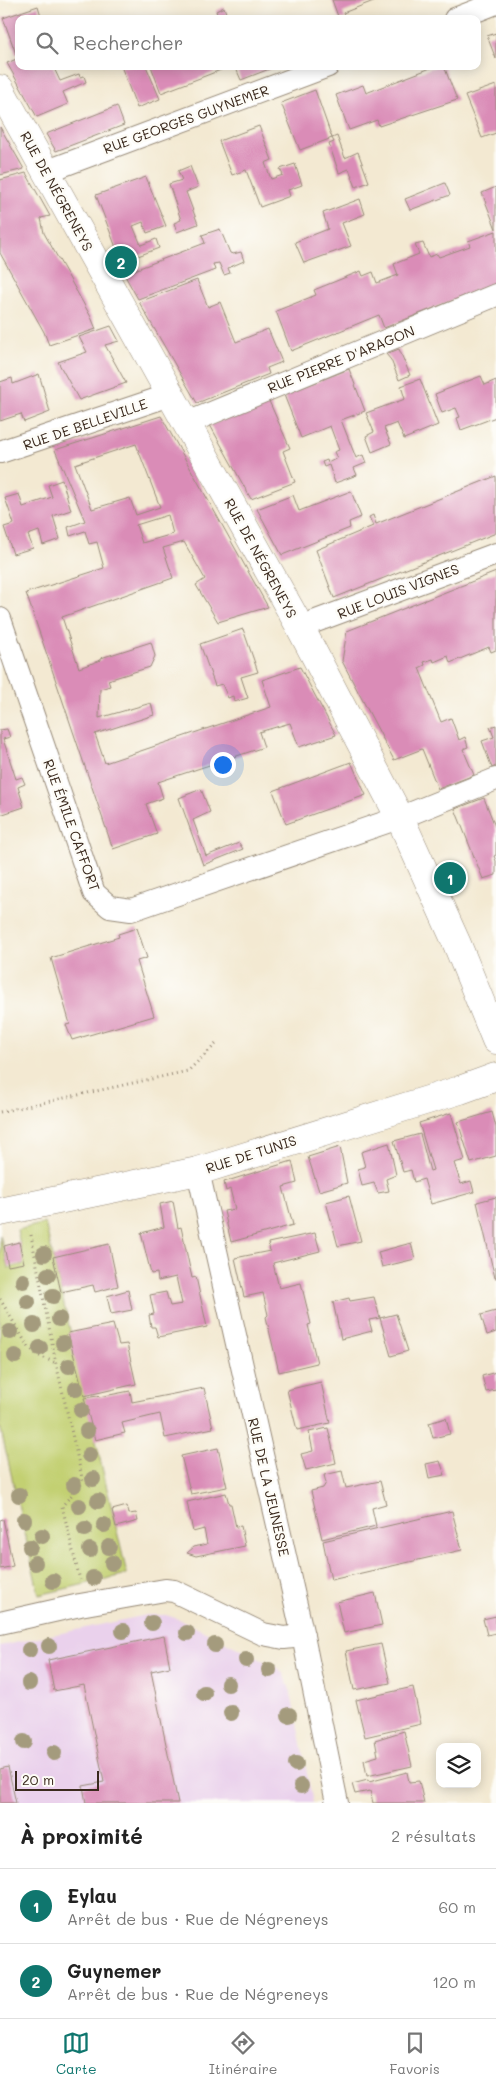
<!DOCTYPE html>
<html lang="fr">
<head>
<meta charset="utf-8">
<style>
	body { margin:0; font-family:Mali,sans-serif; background:#f2f2f2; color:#222 }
	.controls { position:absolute; right:15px; bottom:15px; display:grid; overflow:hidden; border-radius:10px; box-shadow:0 2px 12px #0003 }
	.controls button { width:45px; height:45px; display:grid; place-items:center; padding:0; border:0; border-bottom:1px solid #e0e0e0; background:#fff; color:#222; font:25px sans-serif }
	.scale { position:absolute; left:15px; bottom:12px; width:84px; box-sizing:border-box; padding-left:5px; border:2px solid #3b2a1e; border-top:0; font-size:14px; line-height:18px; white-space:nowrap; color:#3b2a1e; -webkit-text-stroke:4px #fdfcf7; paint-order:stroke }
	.you { position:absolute; left:222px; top:764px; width:18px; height:18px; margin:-12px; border:4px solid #fff; border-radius:50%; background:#1a73e8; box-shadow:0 0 0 8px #1a73e833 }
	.badge { display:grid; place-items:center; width:32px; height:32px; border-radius:50%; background:#0f766e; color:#fff; font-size:16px; font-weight:700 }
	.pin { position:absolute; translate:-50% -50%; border:2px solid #fff; box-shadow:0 1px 5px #0006 }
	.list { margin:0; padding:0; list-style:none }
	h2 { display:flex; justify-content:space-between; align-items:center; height:65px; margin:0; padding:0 20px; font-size:21px }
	h2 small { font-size:16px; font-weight:400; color:#767676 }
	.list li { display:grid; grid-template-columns:32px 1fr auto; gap:15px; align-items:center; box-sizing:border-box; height:75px; padding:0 20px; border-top:1px solid #e0e0e0 }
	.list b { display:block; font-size:19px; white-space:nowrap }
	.list p { margin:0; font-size:16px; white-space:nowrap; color:#767676 }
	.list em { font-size:16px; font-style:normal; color:#767676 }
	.icon { flex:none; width:28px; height:28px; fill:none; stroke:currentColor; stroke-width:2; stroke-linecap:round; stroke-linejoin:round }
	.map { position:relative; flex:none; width:496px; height:1803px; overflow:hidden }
	.search { position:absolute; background:#fff; box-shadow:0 2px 12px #0003; left:15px; right:15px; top:15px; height:55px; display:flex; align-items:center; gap:12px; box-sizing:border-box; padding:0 18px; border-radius:10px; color:#767676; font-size:19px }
	.sheet { height:215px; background:#fff }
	nav { display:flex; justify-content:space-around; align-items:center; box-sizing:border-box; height:70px; border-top:1px solid #e0e0e0; background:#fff; font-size:14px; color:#767676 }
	nav a { display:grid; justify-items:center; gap:2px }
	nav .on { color:#0f766e }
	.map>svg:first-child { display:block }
</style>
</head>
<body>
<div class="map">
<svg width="496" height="1803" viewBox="0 0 496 1803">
	<rect width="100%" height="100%" fill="#fdfcf7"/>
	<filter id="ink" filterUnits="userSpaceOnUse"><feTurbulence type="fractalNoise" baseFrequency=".02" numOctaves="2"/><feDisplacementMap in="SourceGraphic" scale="10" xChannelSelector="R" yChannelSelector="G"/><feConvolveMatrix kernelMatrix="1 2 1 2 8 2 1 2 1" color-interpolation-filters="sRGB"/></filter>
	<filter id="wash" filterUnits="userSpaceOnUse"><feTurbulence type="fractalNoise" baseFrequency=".0096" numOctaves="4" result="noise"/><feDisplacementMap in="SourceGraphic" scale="20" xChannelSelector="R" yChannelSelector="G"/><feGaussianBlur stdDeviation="1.12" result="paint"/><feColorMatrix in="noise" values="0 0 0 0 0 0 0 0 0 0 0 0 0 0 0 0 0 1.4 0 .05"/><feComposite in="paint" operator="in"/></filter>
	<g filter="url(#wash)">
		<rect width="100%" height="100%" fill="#f3e9d2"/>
		<polygon fill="#ead1ec" points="147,1615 166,1615 181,1620 274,1666 282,1672 290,1689 313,1803 0,1803 0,1646"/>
		<polygon fill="#c3d072" stroke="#7f7d48" points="45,1223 127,1574 39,1595 0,1426 0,1235 8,1268 24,1264 17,1230"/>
		<g id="blocks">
			<g fill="#da8cb7" fill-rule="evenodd">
				<polygon points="332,0 376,0 343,13 345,19 339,19"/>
				<polygon points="38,6 42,19 19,19 19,53 16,54 3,18"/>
				<polygon points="224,7 228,19 219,19 216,11"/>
				<polygon points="496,33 496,59 487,36"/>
				<polygon points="19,58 19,66 53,66 60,81 79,74 80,77 84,76 86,82 63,92 68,104 37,117 7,63"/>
				<polygon points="121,66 146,66 160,99 137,108"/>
				<polygon points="151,66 231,66 161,93"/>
				<polygon points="235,66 277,66 241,80"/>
				<polygon points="436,66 444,66 457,100 379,126 377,120 349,130 336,95 363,85 366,93"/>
				<polygon points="496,85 496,133 482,138 465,96"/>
				<polygon points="315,90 332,138 337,136 345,158 358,152 369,182 356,187 349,169 339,173 329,144 334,142 332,138 300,150 281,103"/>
				<polygon points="117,106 124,125 56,151 46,134"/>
				<polygon points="259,126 272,160 265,163 271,179 283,175 280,169 295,164 302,185 288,190 290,196 260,207 246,170 232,175 219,141"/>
				<polygon points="0,127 24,169 0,175"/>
				<polygon points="190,166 198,187 186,192 198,224 177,232 174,223 181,220 169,184 182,180 178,171"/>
				<polygon points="26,173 50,216 41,218 44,233 91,317 96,329 49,345 44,332 0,253 0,180"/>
				<polygon points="146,177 166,226 147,233 143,222 133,226 141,245 156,239 159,248 138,256 136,252 120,258 96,195"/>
				<polygon points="445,183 450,195 410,210 405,199"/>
				<polygon points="496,187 496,229 482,193"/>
				<polygon points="360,199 365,214 342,223 351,246 304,263 295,242 328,229 323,213"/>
				<polygon points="220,229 230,253 233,254 241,252 244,261 228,268 230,273 224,275 219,263 213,264 215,270 138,299 124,274 205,243 202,235"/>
				<polygon points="496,231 496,283 384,328 379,315 291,351 276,311 316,295 314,290 361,271 363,276 373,272 377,283 398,275 394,264 419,254 415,245 423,243 429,257 437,254 439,257 470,246 468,241"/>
				<polygon points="197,280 208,307 220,302 236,342 268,329 282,362 267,368 269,374 197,403 139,302"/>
				<polygon points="111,326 119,341 105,345 126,383 79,400 58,362 87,352 79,337"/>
				<polygon points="399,349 410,375 399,380 391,360 386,354"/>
				<polygon points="349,369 365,411 341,420 356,458 363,455 366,463 354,468 357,475 335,483 329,465 324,467 322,462 327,460 328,463 337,458 334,452 339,450 330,426 301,438 284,395"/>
				<polygon points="39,374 50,412 24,422 21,414 0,421 0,382 12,378 13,384"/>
				<polygon points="481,376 485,385 496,380 496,417 461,430 457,418 460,417 456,408 442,413 435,394"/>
				<polygon points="420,379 438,425 404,439 397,423 384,428 391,444 372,452 366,436 374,432 366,413 405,399 401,386"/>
				<polygon points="269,401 290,448 283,451 295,482 251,499 210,425"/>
				<path d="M161 416 268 607 218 622 196 585 205 579 184 542 163 548 173 578 62 617 79 668 101 660V658L151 642 155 656 150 667 108 680 110 686 100 689 99 718 151 703 154 715 95 734 105 763 271 707 262 680 300 667 336 735 299 747 290 723 259 732 264 747 158 782 163 798 146 804 157 834 113 849 26 593 104 568 97 542 89 544 85 531 70 536 68 527 85 521 55 450ZM136 444 160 507 136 515 130 498 92 509 75 464ZM168 515 173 534 142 543 136 525Z"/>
				<polygon points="496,476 496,533 334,598 316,550 373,526 369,517 373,515 376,524"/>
				<polygon points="62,480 71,510 53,516 60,539 43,545 39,531 28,535 33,548 13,554 4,527 14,524 5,498 19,494 23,507 52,497 48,485"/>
				<polygon points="351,491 361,517 349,522 350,528 282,555 257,509 293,495 299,511"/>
				<polygon points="496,572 496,650 491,652 489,647 450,663 448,656 434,662 433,659 424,662 425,665 419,668 441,722 451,718 459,740 465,737 468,747 463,749 474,775 438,789 422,749 394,760 342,661 347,631"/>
				<polygon points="243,629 258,672 241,677 248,698 234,702 233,696 228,698 222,684 215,686 200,644"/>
				<polygon points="496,725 496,766 492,768 482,741 494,737 490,727"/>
				<polygon points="7,729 10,737 3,739 16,779 22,777 25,784 18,787 24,807 0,815 0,730"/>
				<polygon points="351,762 366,795 286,824 273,791"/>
				<polygon points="201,789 210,812 193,820 206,856 239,843 243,849 203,865 179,798"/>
				<polygon points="484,798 496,829 496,855 494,856 496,861 496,875 483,879 455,809"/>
				<polygon points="137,928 147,958 137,961 154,1016 72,1040 66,1025 70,1024 51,958 119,937 118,934"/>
				<polygon points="492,1112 496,1127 496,1156 471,1163 458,1122"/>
				<polygon points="451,1113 465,1160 454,1163 461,1184 471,1181 474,1192 431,1204 424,1179 414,1182 411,1170 403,1172 394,1141 420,1134 430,1171 433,1170 419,1123"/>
				<polygon points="389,1143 396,1175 386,1179 389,1191 378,1193 374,1183 362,1186 358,1169 365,1167 361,1152"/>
				<polygon points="340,1147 347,1183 319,1191 308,1157"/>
				<polygon points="292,1161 297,1183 283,1187 293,1225 231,1242 224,1211 235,1209 230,1189 226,1191 224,1182"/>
				<polygon points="349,1196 361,1241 338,1246 326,1202"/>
				<polygon points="496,1197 496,1278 495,1278 477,1202"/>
				<polygon points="173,1201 178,1228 181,1227 192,1278 196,1277 207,1327 158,1337 155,1327 151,1327 149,1315 154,1314 150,1295 166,1292 170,1306 182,1304 176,1277 158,1281 157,1273 151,1274 141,1233 164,1227 160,1204"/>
				<polygon points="315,1233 320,1251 273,1263 279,1288 301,1283 311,1324 308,1325 317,1363 279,1372 266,1317 268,1315 263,1293 244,1297 235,1258 270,1251 268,1243"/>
				<polygon points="19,1242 24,1263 8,1266 4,1246"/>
				<polygon points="411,1243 415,1259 382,1267 378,1252"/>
				<polygon points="109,1244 118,1286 95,1292 93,1285 61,1292 53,1257"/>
				<polygon points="128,1290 132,1310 111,1314 107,1296"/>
				<polygon points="374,1297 380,1318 369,1320 372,1331 341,1339 333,1302 349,1298 350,1301"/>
				<polygon points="496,1311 496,1332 487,1335 481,1315"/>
				<polygon points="396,1314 408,1351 391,1356 380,1318"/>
				<polygon points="113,1324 119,1345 127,1344 136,1384 84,1396 68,1333"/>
				<polygon points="496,1372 496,1390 486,1392 482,1376"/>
				<polygon points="321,1382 330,1423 297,1430 287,1390"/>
				<polygon points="204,1388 213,1428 165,1438 160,1414 122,1423 125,1433 95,1440 84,1398 98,1396 99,1397 130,1391 132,1402"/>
				<polygon points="446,1418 450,1434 433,1438 429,1423"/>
				<polygon points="328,1428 336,1463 306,1470 301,1454 313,1451 309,1432"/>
				<polygon points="218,1448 227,1487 191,1494 181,1456"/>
				<polygon points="440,1461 445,1475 429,1478 426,1464"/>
				<polygon points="342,1471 346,1488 380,1481 386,1504 372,1508 376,1526 322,1539 311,1491 323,1488 326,1483 324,1475"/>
				<polygon points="226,1493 229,1504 231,1504 236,1527 241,1526 245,1546 196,1556 187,1553 194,1547 207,1544 204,1529 193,1532 187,1502"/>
				<polygon points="127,1506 129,1514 136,1513 138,1521 116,1527 112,1510"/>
				<polygon points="452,1511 462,1550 331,1580 323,1541"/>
				<polygon points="3,1519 13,1566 0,1569 0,1520"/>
				<polygon points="375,1593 382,1625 344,1633 337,1602"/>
				<polygon points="496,1616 496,1633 487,1635 483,1619"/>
				<polygon points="164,1636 170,1667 151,1671 178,1803 86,1803 83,1786 104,1782 84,1685 54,1691 48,1660"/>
				<polygon points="381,1644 390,1683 354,1690 346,1651"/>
				<polygon points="413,1687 421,1724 365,1737 356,1700"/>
				<polygon points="404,1731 412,1766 367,1776 364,1760 378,1756 375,1740"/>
				<polygon points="8,1767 16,1803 0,1803 0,1769"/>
				<polygon points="407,1772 409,1782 419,1781 424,1803 373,1803 370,1791 355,1794 352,1784 368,1780 369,1782"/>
			</g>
		</g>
	</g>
	<g filter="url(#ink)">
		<use href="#blocks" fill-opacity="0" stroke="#978a78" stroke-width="1"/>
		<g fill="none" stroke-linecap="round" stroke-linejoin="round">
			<g stroke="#978a78" stroke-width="24">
				<g id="street">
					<polyline points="455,19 496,3"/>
					<polyline points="45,172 328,66"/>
					<polyline points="185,424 496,295"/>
					<polyline points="0,452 158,399 168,393"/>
					<polyline points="0,619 94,893 110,907 131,910 407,815 496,779"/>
					<polyline points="300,627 496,554"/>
					<polyline points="198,1171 303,1636 337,1803"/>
					<polyline points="0,1623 80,1605 165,1590 174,1591 263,1634 284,1638 303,1636"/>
				</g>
			</g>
			<g stroke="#978a78" stroke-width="29">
				<g id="secondary">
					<polyline points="0,89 300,627 400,818 457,944 496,1040"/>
					<polyline points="0,1212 198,1171 460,1090 496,1077"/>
				</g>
			</g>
			<g stroke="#978a78" stroke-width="3" stroke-dasharray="1 4" stroke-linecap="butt">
				<polyline points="0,1112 188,1071 217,1043"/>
				<polyline points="31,1235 56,1363 83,1482 62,1506 80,1580"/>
				<polyline points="0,1299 27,1345 37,1355 56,1363"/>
			</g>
			<use href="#street" stroke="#fff" stroke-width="22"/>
			<use href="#secondary" stroke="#fff" stroke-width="28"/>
		</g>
		<g fill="#a49b7d">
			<circle cx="44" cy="1254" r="8"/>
			<circle cx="48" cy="1275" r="8"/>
			<circle cx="23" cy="1281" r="8"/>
			<circle cx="53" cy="1296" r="8"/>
			<circle cx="28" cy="1302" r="8"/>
			<circle cx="59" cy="1319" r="8"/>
			<circle cx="34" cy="1325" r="8"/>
			<circle cx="10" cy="1332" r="8"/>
			<circle cx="63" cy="1343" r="8"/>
			<circle cx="40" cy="1348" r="8"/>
			<circle cx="15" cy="1356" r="8"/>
			<circle cx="69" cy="1366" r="8"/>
			<circle cx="76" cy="1389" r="8"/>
			<circle cx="81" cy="1410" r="8"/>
			<circle cx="87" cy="1431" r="8"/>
			<circle cx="89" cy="1455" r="8"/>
			<circle cx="93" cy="1479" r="8"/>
			<circle cx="74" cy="1485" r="8"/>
			<circle cx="19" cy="1495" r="8"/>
			<circle cx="98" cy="1501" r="8"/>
			<circle cx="79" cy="1506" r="8"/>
			<circle cx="24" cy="1520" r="8"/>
			<circle cx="104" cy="1525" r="8"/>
			<circle cx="85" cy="1529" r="8"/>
			<circle cx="42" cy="1536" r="8"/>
			<circle cx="30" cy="1547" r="8"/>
			<circle cx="109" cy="1547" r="8"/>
			<circle cx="90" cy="1550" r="8"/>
			<circle cx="35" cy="1563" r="8"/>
			<circle cx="112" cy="1563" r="8"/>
			<circle cx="93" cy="1578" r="8"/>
			<circle cx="53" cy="1581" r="8"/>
			<circle cx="152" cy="1623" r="8"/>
			<circle cx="123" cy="1631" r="8"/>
			<circle cx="187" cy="1633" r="8"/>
			<circle cx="215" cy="1645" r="8"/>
			<circle cx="49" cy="1646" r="8"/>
			<circle cx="29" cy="1650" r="8"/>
			<circle cx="246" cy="1660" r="8"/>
			<circle cx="269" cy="1670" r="8"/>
			<circle cx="29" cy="1683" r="8"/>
			<circle cx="228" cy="1684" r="8"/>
			<circle cx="204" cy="1693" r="8"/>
			<circle cx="231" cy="1713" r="8"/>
			<circle cx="289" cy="1715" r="8"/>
			<circle cx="24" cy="1742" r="8"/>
			<circle cx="54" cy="1753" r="8"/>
			<circle cx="296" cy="1764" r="8"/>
			<circle cx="301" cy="1786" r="8"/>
		</g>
	</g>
	<g text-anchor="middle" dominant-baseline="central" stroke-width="5" stroke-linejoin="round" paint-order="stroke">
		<g font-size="14" fill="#3b2a1e" stroke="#fdfcf7">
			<text transform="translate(186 119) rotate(-20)">RUE GEORGES GUYNEMER</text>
			<text transform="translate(57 191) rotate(61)">RUE DE NÉGRENEYS</text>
			<text transform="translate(341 359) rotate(-22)">RUE PIERRE D'ARAGON</text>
			<text transform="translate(85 424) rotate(-19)">RUE DE BELLEVILLE</text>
			<text transform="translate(261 558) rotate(61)">RUE DE NÉGRENEYS</text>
			<text transform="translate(398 591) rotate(-21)">RUE LOUIS VIGNES</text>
			<text transform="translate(72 825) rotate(70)">RUE ÉMILE CAFFORT</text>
			<text transform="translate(251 1154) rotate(-18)">RUE DE TUNIS</text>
			<text transform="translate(269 1487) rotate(77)">RUE DE LA JEUNESSE</text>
		</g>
	</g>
</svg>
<div class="controls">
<button><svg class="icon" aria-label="layers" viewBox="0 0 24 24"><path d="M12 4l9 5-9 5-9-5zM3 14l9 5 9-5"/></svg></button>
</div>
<div class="scale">20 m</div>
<div class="you"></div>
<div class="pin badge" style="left:450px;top:878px">1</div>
<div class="pin badge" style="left:121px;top:262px">2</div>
<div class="search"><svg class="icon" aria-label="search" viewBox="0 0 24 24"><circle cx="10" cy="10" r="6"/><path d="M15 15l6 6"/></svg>Rechercher</div>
</div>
<section class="sheet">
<h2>À proximité<small>2 résultats</small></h2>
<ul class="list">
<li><span class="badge">1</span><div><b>Eylau</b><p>Arrêt de bus · Rue de Négreneys</p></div><em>60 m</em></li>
<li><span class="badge">2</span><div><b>Guynemer</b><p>Arrêt de bus · Rue de Négreneys</p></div><em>120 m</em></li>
</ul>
</section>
<nav>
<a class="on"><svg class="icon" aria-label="map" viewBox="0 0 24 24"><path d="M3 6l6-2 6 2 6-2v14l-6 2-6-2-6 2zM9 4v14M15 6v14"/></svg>Carte</a>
<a><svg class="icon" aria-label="directions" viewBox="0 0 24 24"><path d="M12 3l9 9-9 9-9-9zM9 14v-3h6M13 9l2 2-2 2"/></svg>Itinéraire</a>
<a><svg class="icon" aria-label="saved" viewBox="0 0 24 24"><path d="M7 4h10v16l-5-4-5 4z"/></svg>Favoris</a>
</nav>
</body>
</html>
